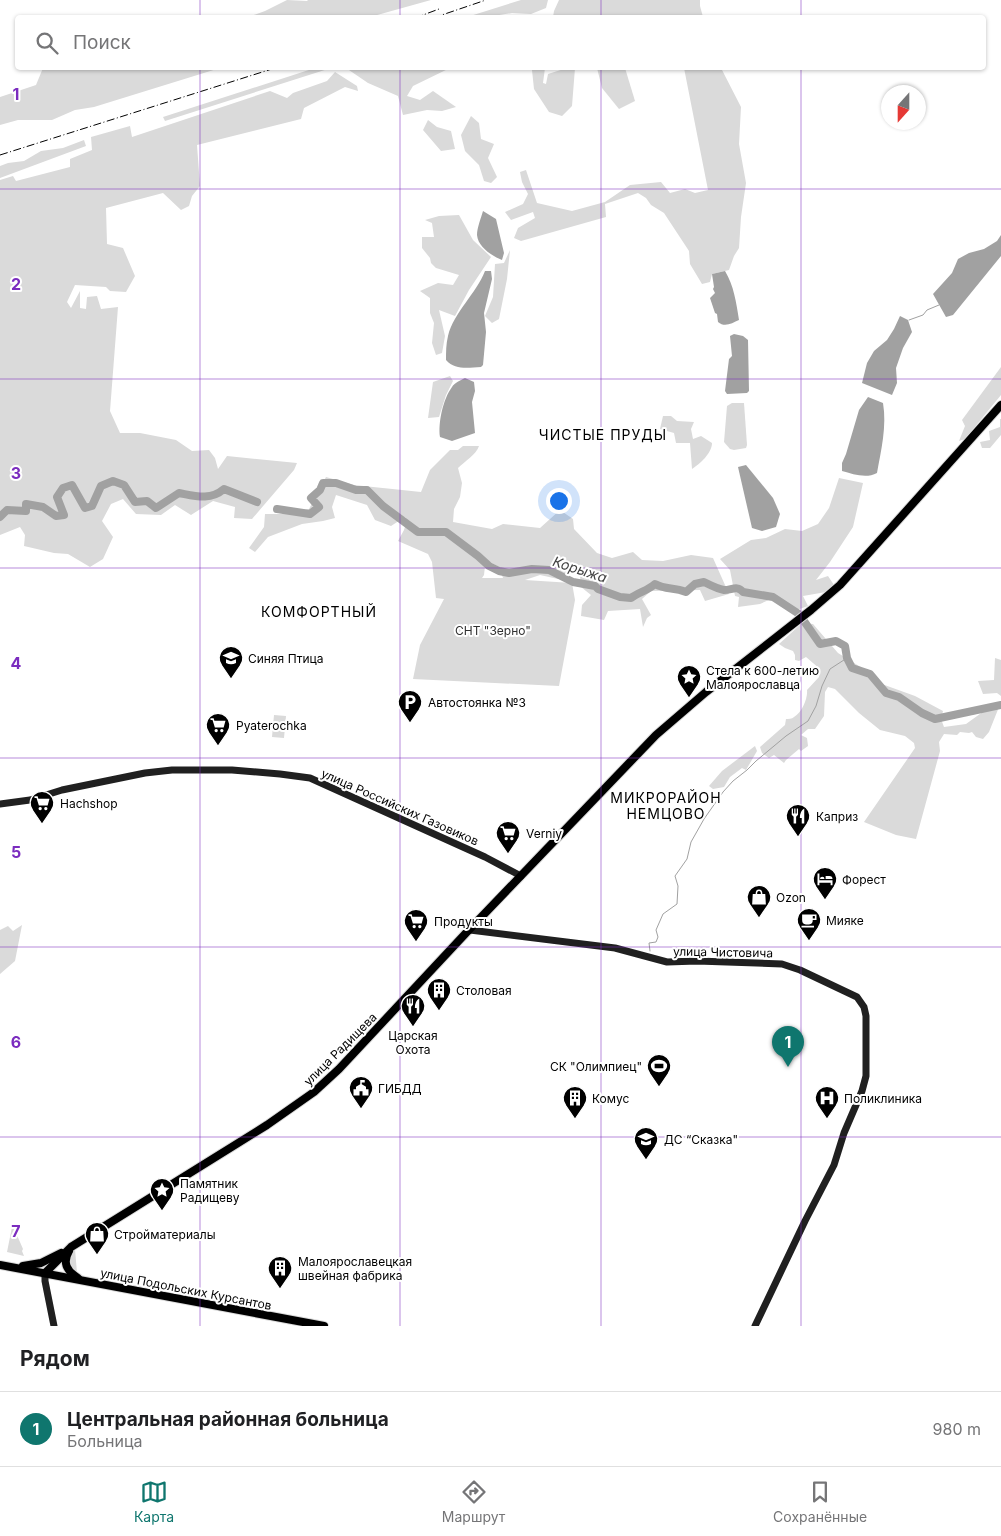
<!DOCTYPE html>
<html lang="ru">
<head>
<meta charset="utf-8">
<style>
	body { margin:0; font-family:Inter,sans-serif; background:#f6f6f6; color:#202124 }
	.compass { position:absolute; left:881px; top:85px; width:45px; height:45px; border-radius:50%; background:#fff; box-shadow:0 1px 4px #0004; rotate:201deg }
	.you { position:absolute; left:558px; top:500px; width:18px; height:18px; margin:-12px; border:4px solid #fff; border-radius:50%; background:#1a73e8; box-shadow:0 0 0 8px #1a73e833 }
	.badge { display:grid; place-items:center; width:32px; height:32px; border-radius:50%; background:#0f766e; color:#fff; font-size:16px; font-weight:700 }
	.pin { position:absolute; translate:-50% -41px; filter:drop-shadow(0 1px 2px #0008) }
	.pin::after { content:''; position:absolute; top:26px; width:18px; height:15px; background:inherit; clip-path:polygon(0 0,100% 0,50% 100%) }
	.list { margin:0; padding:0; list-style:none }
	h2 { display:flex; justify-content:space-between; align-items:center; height:65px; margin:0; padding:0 20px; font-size:21px }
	h2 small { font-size:16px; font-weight:400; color:#757577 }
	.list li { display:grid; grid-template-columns:32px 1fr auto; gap:15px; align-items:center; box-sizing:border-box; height:75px; padding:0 20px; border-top:1px solid #e0e0e0 }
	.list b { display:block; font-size:19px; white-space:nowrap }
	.list p { margin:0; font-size:16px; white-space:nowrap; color:#757577 }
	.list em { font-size:16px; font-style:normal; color:#757577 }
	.icon { flex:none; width:28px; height:28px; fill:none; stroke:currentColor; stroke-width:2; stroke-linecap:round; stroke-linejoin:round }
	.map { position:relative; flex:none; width:1001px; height:1326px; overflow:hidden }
	.search { position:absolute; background:#fff; box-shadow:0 1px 4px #0004; left:15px; right:15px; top:15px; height:55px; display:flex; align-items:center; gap:12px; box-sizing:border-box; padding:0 18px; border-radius:5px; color:#757577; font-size:19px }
	.sheet { height:140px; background:#fff }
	nav { display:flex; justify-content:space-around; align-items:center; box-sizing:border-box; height:70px; border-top:1px solid #e0e0e0; background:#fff; font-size:14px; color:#757577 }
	nav a { display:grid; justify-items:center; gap:2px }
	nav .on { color:#0f766e }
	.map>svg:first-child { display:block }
</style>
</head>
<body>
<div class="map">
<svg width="1001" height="1326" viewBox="0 0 1001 1326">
	<rect width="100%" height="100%" fill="#fff"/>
	<g fill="#dadada" fill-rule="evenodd">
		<polygon points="287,0 307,1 308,0 431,0 370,17 248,17 265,11"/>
		<polygon points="521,0 548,0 546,8 531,14 512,13 487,17 467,17"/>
		<polygon points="559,0 700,0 700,6 703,17 553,17 554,11"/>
		<polygon points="43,68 220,68 94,107 75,110 52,120 18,120 0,125 0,97 36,85"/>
		<polygon points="315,68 331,68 165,121 163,117"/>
		<polygon points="346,68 450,68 413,86 407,96 420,100 433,91 456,107 442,111 427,110 403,115 398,96 368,83"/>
		<polygon points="529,68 545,68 543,83 546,84 548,74 567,68 575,68 572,106 562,116 549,112 534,89 532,70"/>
		<polygon points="597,68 625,68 635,101 619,109 602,88"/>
		<polygon points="684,68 721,68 741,107 739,144 746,183 741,217 739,248 734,256 729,270 712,274 710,282 702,284 690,264 689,251 664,213 651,205 646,198 638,193 605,204 606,217 521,241 514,238 518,228 535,218 533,212 511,220 505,212 523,204 528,194 522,182 520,172 526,170 537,203 572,211 605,202 630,185 661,182 670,193 685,189 695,193 708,190"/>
		<polygon points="335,72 357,86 358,91 345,87 304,108 301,119 197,145 200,186 192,196 189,206 181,210 163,193 106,208 107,244 123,248 135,276 126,292 110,291 106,287 75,285 67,302 71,308 80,291 80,308 86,309 87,297 97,296 101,309 118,307 110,411 120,433 140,433 176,440 192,451 209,450 215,458 218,469 227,456 297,463 294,470 252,519 234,518 235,507 213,501 191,515 175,505 161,515 136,514 123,499 111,504 102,521 113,537 103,559 90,567 68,554 54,553 24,546 25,535 20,527 0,535 0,180 13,176 16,181 70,167 70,159 92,150 91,137 130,126 132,137 270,91 287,98 293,93 327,81"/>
		<polygon points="471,116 479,123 481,139 494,144 488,158 497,177 491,183 484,181 479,165 465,151 461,135"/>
		<polygon points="428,120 437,127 451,131 455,149 441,151 423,130"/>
		<polygon points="84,140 86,146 0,178 0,166 8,163 24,161 41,151 63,148"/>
		<polygon points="459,215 473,240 491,257 469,290 455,316 439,310 445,336 442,353 436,355 432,343 434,323 430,313 430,298 420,291 438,283 453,285 459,275 436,268 431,263 430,258 422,248 422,237 434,237 432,223 425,220 439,216"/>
		<polygon points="510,250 507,279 499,319 492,323 485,316 493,297 495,264 504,263"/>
		<polygon points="1001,367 1001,395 965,439 959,441 965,426 962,420"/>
		<polygon points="450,376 453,381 446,395 439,417 428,418 433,382"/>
		<polygon points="732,403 744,403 747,445 746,448 734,450 730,449 724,442 727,406"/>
		<path d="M663 416H671L677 421 694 422 691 429 693 439 701 436 712 443C712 453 700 464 692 469L690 443H676L674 433 660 429Z"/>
		<polygon points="1000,419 1001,419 1001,435 990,448 982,448 980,442 990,440 989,431 1000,427"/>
		<path d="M463 446H479C476 455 465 461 458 468L462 483 460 497 454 509 453 522 492 529 503 524 540 528 560 510 573 519 574 529 597 553 612 558 633 552 642 560 663 561 691 555 713 558 729 594 705 601 700 590 651 591 642 599 651 615 647 618 643 627 640 609 608 611 604 620 581 616 582 605 591 595 581 587 580 575 570 573 558 579 540 575 525 580 572 583 575 600 559 686 413 679 420 645 444 599 436 598 432 562 428 554 398 541 404 530 407 520 405 517 391 526 375 520 367 505 336 495 332 507 335 518 323 521 302 524 268 537 255 552 249 548 264 527 265 514H284L309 509 326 477 354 485 421 492 430 470 450 450H458ZM490 562 499 567 503 578H482L484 575 485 566Z"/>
		<polygon points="839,478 863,483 853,527 830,562 816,580 828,576 834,585 826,592 803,596 808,606 794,611 771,599 760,604 738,607 739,597 735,596 730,570 720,559 751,540 766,538 785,529 802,531 818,524 829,508"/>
		<path d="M802 623 813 624 838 653 867 671 879 683 915 696 943 711 941 719 944 727 966 724 991 706 999 707 989 732 983 739 976 737 972 732 969 733 960 732 957 735 944 734 939 742 940 751 916 839 896 835 864 822 915 748 914 743 905 736 880 730 859 713 835 689 828 687 825 692 824 716 815 729H808L801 735 807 738 808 746 801 751 799 749 786 760 784 763 774 755 769 758 762 753 760 747 785 725 786 719C788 719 792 719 794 717 802 713 808 698 807 690L819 677 820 669 806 657 799 661 795 660V655L793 651 785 648 779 644Z"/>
		<polygon points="995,658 1001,660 1001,696 997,693 983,694 978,681 994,680"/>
		<polygon points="274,715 286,716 284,738 272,737"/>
		<polygon points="755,746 757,751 746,770 742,768 730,777 724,787 713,789 709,786 722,771"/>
		<polygon points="22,925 15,961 0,974 0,930 8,926 13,931"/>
		<polygon points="13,1226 23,1249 22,1251 24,1256 7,1252 12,1227"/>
		<polygon points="75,1249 77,1273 71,1270 68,1257 71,1251"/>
	</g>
	<g fill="#a1a1a1">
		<path d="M483 211 496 219 504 253 502 260C492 256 478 247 477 235 477 228 481 218 483 211Z"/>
		<polygon points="1001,235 1001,256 953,315 946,317 933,294 952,273 958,259 969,253 984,249 997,241"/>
		<path d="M485 271H491L492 279 484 313 486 332 483 365 481 367C467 368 455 370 446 360 446 352 446 344 448 336 454 312 476 294 485 271Z"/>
		<path d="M725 271C734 286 736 302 739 320 732 323 725 328 718 322L717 314 715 313 710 298 715 293 713 289 714 287 712 274Z"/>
		<polygon points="900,316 908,320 912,332 903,348 896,368 897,383 892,395 862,383 867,363 874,351 887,340 894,329"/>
		<polygon points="734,334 743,336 748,340 749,391 747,393 727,394 725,391 729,359 732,356 730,336"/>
		<path d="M465 378 474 382 475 391 472 402 475 433 452 441 440 437C438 423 443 399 452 387 454 383 461 380 465 378Z"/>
		<path d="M868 397 883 403C887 426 881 451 877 473 866 479 853 474 842 471V463L846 454 859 410Z"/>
		<polygon points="746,465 773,498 780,514 776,527 762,531 752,528 738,467"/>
	</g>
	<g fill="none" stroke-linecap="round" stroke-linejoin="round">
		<g stroke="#a1a1a1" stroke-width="1">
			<polyline points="909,320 923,315 927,310 939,305"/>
			<polyline points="650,951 649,943 656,942 658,937 656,930 663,914 677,904 678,886 675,876 687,859 691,842 704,819 723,792 733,781 747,770 756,761 786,736 808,721 816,706 822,686 830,669 847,658"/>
		</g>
		<g stroke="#a1a1a1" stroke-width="8">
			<path d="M277 509 310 514 319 507 311 498 320 490 323 483H336L356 490H367L383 506 418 532H446L478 556 489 566 499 571 509 573 532 569 549 570 573 582 595 586 598 589 620 597 631 598C639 592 647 591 655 584 666 590 673 587 686 592L695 584 704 582C710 585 717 589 724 590 732 590 737 585 743 592L773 597 799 614"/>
			<path d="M0 517 7 510 26 511V504L43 507 56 516 64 515 57 497 63 488 72 485 85 508 92 506 101 486 113 481 124 485 135 502 147 501 156 508 179 493C195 496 210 501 224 489L257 502"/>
			<polyline points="804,621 820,644 836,641 845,646 847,658 852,668 870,674 886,693 899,697 922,713 935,719 1001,705"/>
		</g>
		<g stroke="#dbdbdb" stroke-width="10">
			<g id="primary">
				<path d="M69 1251C62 1263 67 1271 78 1278"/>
				<polyline points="0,1265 324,1326"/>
				<polyline points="23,1266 41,1263 61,1253"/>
				<polyline points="45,1273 71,1247 267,1125 314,1092 339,1069 466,933 656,735 706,692 811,610 840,585 1001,405"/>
			</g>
		</g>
		<g stroke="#202020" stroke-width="7">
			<polyline points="0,804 30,800 62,790 145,773 172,770 232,770 280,774 310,778 485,857 521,876"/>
			<polyline points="470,930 615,948 667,962 697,961 782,964 800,970 857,997 864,1007 866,1016 866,1076 862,1091 844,1133 834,1165 805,1221 755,1326"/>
			<polyline points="45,1273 45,1281 54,1326"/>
		</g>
		<use href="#primary" stroke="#000" stroke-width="8"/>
		<g stroke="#000" stroke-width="1" stroke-dasharray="8 2.5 1 2.5" stroke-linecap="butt">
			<polyline points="415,18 439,9"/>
			<polyline points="433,18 486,0"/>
			<polyline points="0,155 275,68"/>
		</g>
	</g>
	<path fill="none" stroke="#7b2cbf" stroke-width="1" stroke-opacity="0.55" d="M200 0V18M400 0V18M601 0V18M801 0V18M200 68V1326M400 68V1326M601 68V1326M801 68V1326M0 189H1001M0 379H1001M0 568H1001M0 758H1001M0 947H1001M0 1137H1001"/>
	<defs>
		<g id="school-pin" transform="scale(1.25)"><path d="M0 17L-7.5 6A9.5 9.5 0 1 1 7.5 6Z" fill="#000" stroke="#fff"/><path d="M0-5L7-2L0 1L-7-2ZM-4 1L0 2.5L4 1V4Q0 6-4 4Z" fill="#fff"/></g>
		<g id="sight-pin" transform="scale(1.25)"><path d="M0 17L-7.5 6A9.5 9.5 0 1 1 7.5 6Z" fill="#000" stroke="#fff"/><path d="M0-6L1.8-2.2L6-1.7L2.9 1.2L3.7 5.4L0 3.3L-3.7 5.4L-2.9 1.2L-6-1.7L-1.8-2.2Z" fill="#fff"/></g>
		<g id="parking-pin" transform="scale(1.25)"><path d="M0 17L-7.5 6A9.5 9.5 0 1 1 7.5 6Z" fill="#000" stroke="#fff"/><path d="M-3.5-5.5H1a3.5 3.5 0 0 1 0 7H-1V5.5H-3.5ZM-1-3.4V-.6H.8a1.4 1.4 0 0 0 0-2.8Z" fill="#fff"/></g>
		<g id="supermarket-pin" transform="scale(1.25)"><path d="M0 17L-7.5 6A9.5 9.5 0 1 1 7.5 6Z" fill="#000" stroke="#fff"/><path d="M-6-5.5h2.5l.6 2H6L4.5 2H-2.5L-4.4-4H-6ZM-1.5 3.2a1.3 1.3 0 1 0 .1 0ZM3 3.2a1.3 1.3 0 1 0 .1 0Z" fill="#fff"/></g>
		<g id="restaurant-pin" transform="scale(1.25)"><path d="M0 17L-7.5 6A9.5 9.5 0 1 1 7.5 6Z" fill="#000" stroke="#fff"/><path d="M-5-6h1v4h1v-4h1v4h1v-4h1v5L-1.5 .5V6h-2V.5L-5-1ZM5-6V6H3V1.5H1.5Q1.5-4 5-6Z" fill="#fff"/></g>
		<g id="hotel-pin" transform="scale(1.25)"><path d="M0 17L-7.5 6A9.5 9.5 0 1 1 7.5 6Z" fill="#000" stroke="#fff"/><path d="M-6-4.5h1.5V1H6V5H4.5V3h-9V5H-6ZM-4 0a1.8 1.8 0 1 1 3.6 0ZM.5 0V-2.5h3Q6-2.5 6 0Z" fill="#fff"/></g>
		<g id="shop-pin" transform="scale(1.25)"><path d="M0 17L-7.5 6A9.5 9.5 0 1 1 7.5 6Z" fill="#000" stroke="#fff"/><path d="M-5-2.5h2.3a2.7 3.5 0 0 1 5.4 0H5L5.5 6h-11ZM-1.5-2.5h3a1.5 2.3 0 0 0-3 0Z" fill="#fff"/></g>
		<g id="cafe-pin" transform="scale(1.25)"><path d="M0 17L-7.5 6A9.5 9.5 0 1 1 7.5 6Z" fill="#000" stroke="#fff"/><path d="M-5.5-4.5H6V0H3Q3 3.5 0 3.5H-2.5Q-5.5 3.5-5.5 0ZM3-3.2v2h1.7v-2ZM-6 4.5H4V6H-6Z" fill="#fff"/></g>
		<g id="building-pin" transform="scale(1.25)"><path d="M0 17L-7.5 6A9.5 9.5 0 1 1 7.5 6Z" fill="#000" stroke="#fff"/><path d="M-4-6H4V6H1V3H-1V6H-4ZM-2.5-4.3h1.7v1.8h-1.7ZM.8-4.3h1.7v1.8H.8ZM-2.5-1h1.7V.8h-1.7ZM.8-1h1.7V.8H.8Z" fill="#fff"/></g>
		<g id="stadium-pin" transform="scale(1.25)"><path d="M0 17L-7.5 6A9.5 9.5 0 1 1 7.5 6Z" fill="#000" stroke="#fff"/><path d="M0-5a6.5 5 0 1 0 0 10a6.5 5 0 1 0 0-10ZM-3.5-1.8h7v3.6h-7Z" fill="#fff"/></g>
		<g id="civic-pin" transform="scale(1.25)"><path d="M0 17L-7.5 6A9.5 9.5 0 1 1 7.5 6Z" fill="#000" stroke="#fff"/><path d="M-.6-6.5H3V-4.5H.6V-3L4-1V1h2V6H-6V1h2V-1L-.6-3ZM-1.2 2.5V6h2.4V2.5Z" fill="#fff"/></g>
		<g id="hospital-pin" transform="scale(1.25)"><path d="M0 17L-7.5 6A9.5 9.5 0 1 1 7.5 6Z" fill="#000" stroke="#fff"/><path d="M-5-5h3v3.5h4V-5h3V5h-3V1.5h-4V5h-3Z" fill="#fff"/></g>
	</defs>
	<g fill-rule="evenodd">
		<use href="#school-pin" x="231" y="658"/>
		<use href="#sight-pin" x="689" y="677"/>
		<use href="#parking-pin" x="410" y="702"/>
		<use href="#supermarket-pin" x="218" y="725"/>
		<use href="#supermarket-pin" x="42" y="803"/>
		<use href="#restaurant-pin" x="798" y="816"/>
		<use href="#supermarket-pin" x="508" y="833"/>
		<use href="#hotel-pin" x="825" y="879"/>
		<use href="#shop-pin" x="759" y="897"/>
		<use href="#cafe-pin" x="809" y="920"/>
		<use href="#supermarket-pin" x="416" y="921"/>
		<use href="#building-pin" x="439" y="990"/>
		<use href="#restaurant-pin" x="413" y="1006"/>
		<use href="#stadium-pin" x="659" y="1066"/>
		<use href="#civic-pin" x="361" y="1088"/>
		<use href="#building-pin" x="575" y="1098"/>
		<use href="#hospital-pin" x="827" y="1098"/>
		<use href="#school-pin" x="646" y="1139"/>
		<use href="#sight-pin" x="162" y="1190"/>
		<use href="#shop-pin" x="97" y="1234"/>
		<use href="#building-pin" x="280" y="1268"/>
	</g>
	<g text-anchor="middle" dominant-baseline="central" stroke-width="4" stroke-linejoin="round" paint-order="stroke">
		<g font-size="12" fill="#313131" stroke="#fff">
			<text x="493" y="630">СНТ "Зерно"</text>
		</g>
		<g font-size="12" fill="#000" stroke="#fff" text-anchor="start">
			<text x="248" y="658">Синяя Птица</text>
			<text x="706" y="670">Стела к 600-летию<tspan x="706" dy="14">Малоярославца</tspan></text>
			<text x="428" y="702">Автостоянка №3</text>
			<text x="236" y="725">Pyaterochka</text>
			<text x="60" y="803">Hachshop</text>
			<text x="816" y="816">Каприз</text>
			<text x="526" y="833">Verniy</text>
			<text x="842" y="879">Форест</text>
			<text x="776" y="897">Ozon</text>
			<text x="826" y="920">Мияке</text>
			<text x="434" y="921">Продукты</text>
			<text x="456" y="990">Столовая</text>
			<text x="413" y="1035" text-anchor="middle">Царская<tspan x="413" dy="14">Охота</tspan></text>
			<text x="642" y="1066" text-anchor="end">СК "Олимпиец"</text>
			<text x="378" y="1088">ГИБДД</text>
			<text x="592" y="1098">Комус</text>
			<text x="844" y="1098">Поликлиника</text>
			<text x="664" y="1139">ДС “Сказка"</text>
			<text x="180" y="1183">Памятник<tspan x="180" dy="14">Радищеву</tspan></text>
			<text x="114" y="1234">Стройматериалы</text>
			<text x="298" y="1261">Малоярославецкая<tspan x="298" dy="14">швейная фабрика</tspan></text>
		</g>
		<g font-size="12" fill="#000" stroke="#fff">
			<text transform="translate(400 807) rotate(24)">улица Российских Газовиков</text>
			<text transform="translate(723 952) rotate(1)">улица Чистовича</text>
			<text transform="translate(340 1049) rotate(-45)">улица Радищева</text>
			<text transform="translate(186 1289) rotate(11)">улица Подольских Курсантов</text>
		</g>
		<g font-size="14" letter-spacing="1" fill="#000" stroke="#fff">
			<text x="603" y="434">ЧИСТЫЕ ПРУДЫ</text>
			<text x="319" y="611">КОМФОРТНЫЙ</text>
			<text x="666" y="797">МИКРОРАЙОН<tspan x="666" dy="16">НЕМЦОВО</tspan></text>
		</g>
		<g font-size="14" font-style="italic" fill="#424242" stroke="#fff">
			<text transform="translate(580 569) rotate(18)">Корыжа</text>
		</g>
	</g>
	<g font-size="16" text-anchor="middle" font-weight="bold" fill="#7b2cbf" stroke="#fff" stroke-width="4" stroke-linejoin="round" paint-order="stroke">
		<text x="16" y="100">1</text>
		<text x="16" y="290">2</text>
		<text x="16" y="479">3</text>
		<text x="16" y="669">4</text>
		<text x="16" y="858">5</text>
		<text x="16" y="1048">6</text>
		<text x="16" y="1237">7</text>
	</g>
</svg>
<svg class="compass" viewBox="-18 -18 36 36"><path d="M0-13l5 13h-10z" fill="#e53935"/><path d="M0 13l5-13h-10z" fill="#757577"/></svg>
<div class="you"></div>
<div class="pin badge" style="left:788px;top:1067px">1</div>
<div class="search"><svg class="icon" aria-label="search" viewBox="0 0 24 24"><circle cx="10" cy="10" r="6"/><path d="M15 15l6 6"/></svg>Поиск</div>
</div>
<section class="sheet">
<h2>Рядом<small></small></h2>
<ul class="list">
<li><span class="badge">1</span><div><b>Центральная районная больница</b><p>Больница</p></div><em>980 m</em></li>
</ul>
</section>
<nav>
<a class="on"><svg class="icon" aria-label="map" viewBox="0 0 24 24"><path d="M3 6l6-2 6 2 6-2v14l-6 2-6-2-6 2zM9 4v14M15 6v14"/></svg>Карта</a>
<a><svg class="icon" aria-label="directions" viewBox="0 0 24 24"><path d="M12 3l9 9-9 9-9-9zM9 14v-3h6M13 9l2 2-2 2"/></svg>Маршрут</a>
<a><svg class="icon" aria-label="saved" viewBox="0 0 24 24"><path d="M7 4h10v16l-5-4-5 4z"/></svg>Сохранённые</a>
</nav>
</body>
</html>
